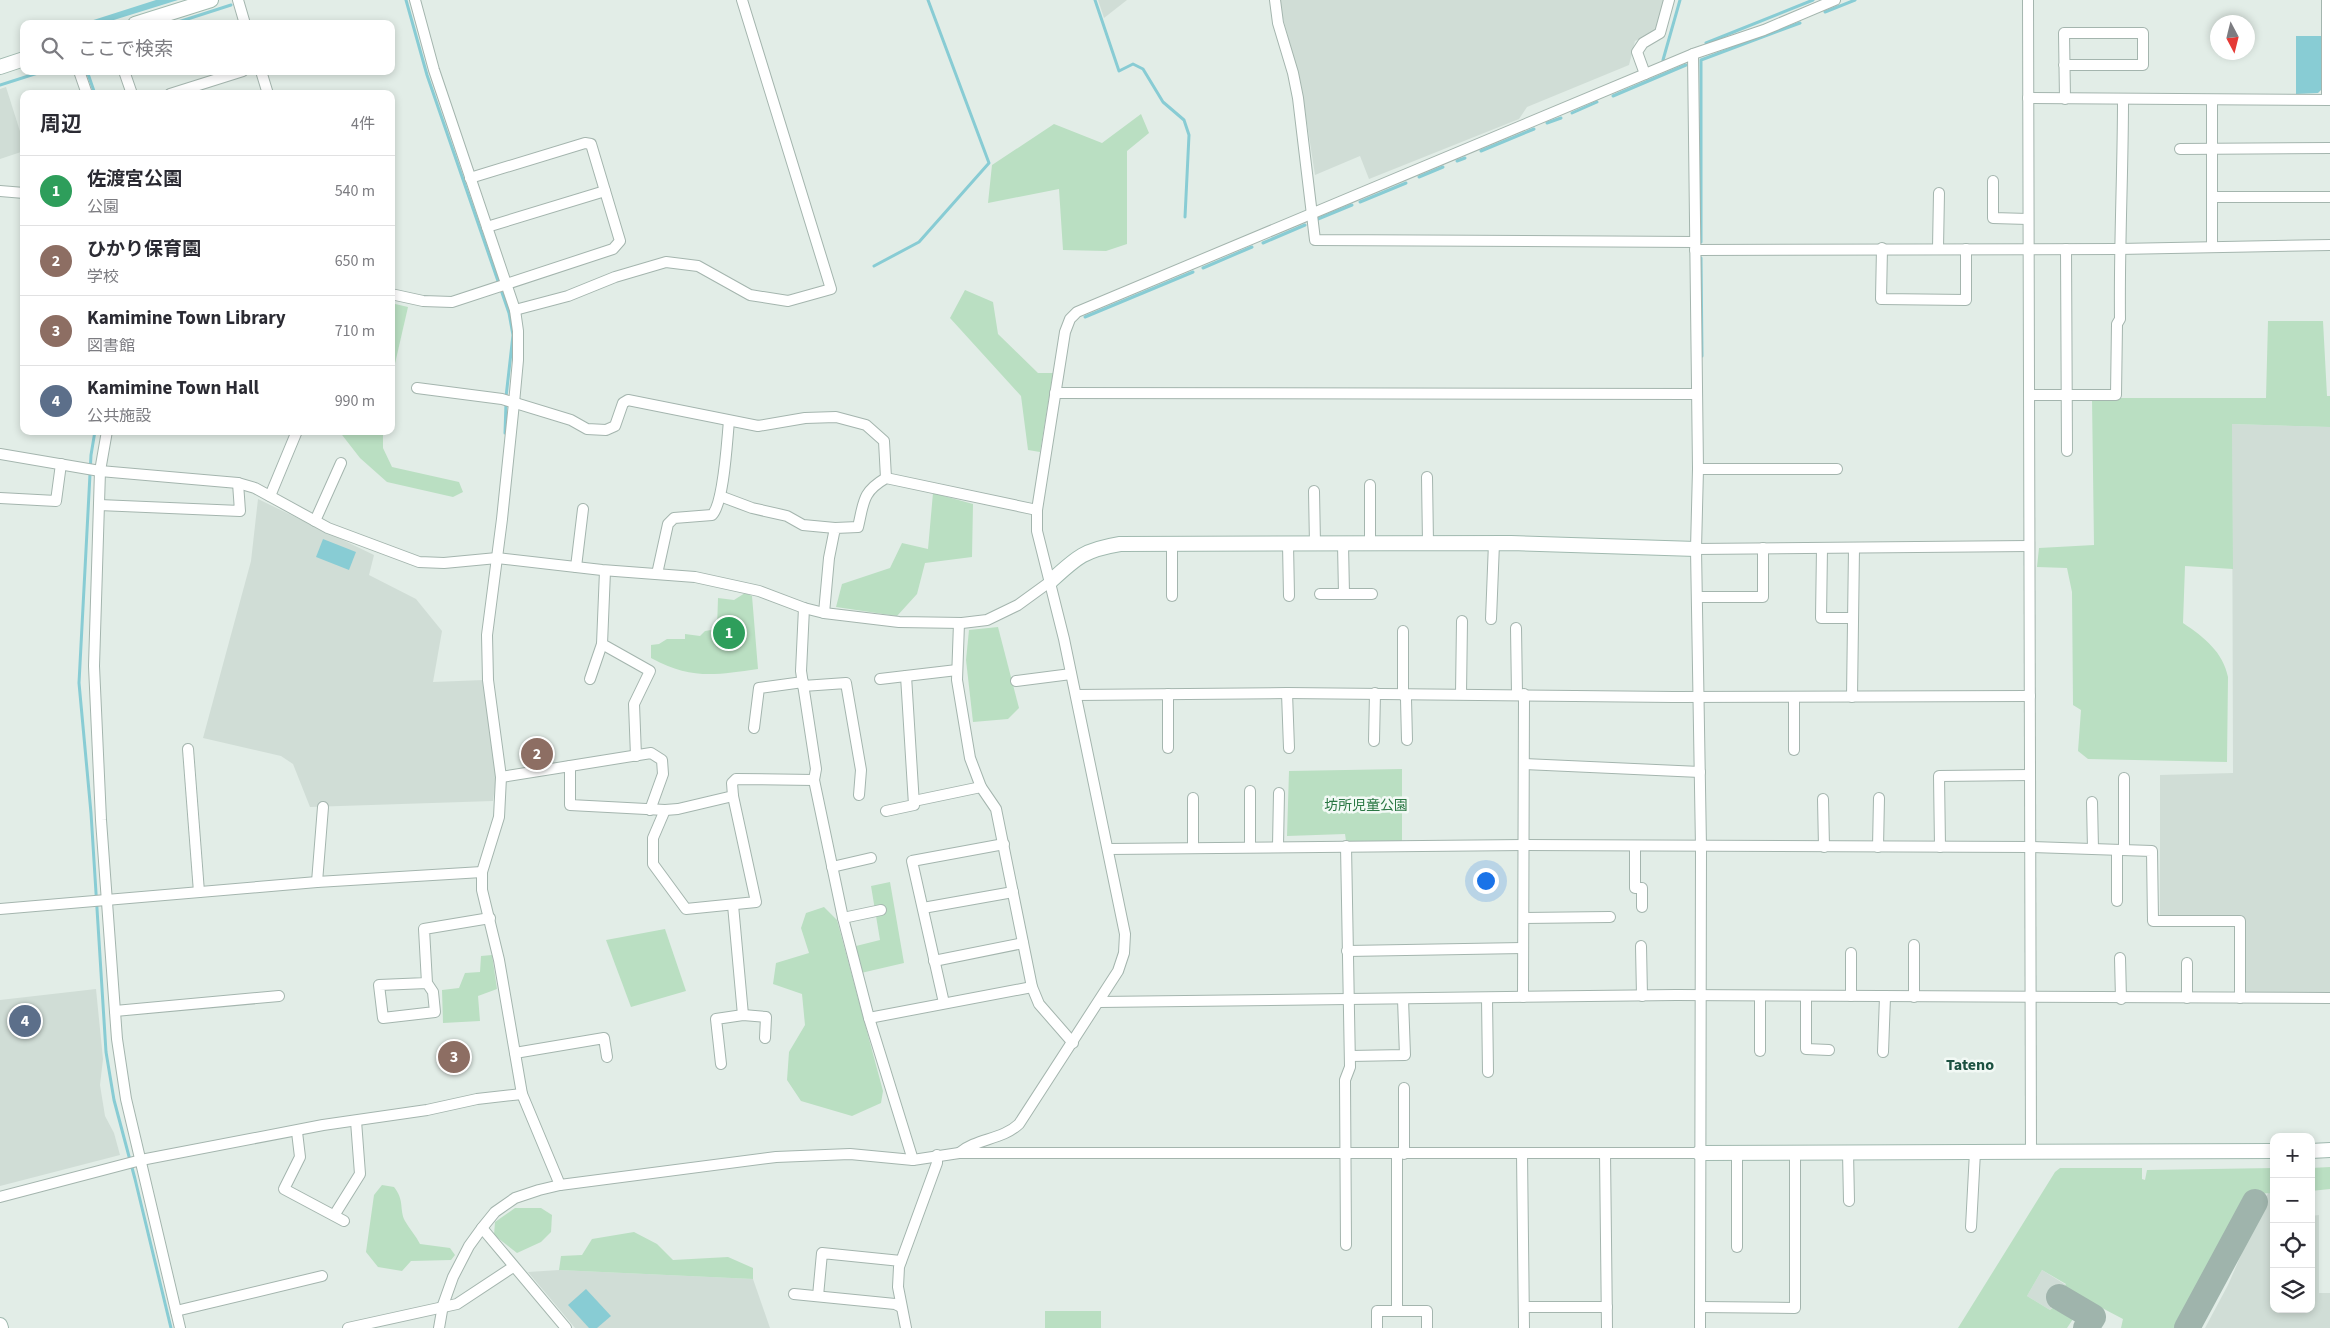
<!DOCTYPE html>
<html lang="ja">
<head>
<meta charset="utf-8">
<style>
	body { margin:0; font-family:"Source Sans 3","Noto Sans JP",sans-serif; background:#f2f2f3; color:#2b2b33 }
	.controls { position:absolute; right:15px; bottom:15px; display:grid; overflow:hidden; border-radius:10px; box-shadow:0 2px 8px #0003 }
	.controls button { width:45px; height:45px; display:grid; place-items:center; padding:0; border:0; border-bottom:1px solid #e1e1e2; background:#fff; color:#2b2b33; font:25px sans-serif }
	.compass { position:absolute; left:2210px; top:15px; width:45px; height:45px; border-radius:50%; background:#fff; box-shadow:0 2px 8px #0003; rotate:173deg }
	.you { position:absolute; left:1485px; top:880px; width:18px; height:18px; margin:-12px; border:4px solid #fff; border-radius:50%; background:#1a73e8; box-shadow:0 0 0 8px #1a73e833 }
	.badge { display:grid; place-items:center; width:32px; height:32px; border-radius:50%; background:#ea580c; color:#fff; font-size:16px; font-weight:700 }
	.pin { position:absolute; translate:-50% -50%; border:2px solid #fff; box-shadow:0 1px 5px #0006 }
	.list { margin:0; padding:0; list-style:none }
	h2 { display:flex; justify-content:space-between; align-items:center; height:65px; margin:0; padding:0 20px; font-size:21px }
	h2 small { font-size:16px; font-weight:400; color:#7c7c81 }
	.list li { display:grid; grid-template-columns:32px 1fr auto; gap:15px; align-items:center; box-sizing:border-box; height:70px; padding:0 20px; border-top:1px solid #e1e1e2 }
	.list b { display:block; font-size:19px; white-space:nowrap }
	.list p { margin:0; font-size:16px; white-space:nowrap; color:#7c7c81 }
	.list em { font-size:16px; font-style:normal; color:#7c7c81 }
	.icon { flex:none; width:28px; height:28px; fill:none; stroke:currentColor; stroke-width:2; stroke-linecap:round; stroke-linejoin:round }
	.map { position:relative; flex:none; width:2330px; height:1328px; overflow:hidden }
	.search { position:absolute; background:#fff; box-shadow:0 2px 8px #0003; left:20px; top:20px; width:375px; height:55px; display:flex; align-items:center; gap:12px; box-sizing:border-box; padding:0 18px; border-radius:10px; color:#7c7c81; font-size:19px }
	.panel { position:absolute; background:#fff; box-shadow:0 2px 8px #0003; left:20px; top:90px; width:375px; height:345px; border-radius:10px }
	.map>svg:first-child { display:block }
</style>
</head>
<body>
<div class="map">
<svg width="2330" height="1328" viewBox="0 0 2330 1328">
	<rect width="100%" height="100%" fill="#e2ede7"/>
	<g fill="#d0ddd6">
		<polygon points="1098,0 1127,0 1104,18"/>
		<polygon points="1280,0 1664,0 1655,32 1635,41 1629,65 1527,107 1519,119 1369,179 1360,156 1315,175 1301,84 1280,7"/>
		<polygon points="6,87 24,144 24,151 0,159 0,89"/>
		<polygon points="2232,424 2330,427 2330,994 2246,994 2245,918 2160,917 2160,775 2233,773"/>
		<polygon points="258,499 374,555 369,575 416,599 442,631 433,682 484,680 496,779 493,801 310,807 293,764 281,756 203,738 251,561"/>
		<polygon points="96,989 103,1059 100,1085 105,1116 114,1133 120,1155 0,1186 0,1000"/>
		<polygon points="2268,1193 2274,1193 2274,1309 2311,1309 2311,1216 2319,1215 2319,1293 2330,1293 2330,1328 2205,1328 2228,1285"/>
		<polygon points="559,1270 753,1279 770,1328 575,1328 528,1272"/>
		<polygon points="2042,1270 2066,1285 2050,1310 2027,1296"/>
	</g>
	<g fill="#badfc2">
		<polygon points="1141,114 1149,133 1127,151 1127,244 1106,251 1063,250 1059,189 988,203 992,165 1054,124 1102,143"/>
		<polygon points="965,290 993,302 998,334 1038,373 1053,373 1040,452 1028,450 1021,396 950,318"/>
		<polygon points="391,303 408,307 391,381"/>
		<path d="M2268 321H2323L2327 396H2330V427L2232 424 2233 569 2185 566 2183 623C2204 637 2223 652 2228 677L2227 762 2088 759 2078 751 2081 710 2073 705 2072 592 2067 568 2037 567 2039 548 2094 545 2092 398H2266Z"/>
		<polygon points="339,431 383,431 383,448 392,467 459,482 463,492 453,497 387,482 360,458"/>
		<polygon points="933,493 973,504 972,557 925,563 917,594 897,616 836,607 842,584 890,568 902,543 928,549"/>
		<path d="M745 593 752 596 758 669C715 675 692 680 651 658V645L659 644 667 639H685V634L700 636 705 631 717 629 718 598 734 600Z"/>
		<polygon points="998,627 1019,708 1008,719 973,722 966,660 969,630"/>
		<polygon points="1402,769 1402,842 1346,841 1345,834 1287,836 1289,771"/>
		<polygon points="890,882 904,963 861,973 856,946 880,940 871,886"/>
		<polygon points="824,907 837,920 883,1091 881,1103 852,1116 801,1101 787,1080 789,1052 805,1025 802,994 773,984 776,963 809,953 801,928 806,913"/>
		<polygon points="665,929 686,991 631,1007 606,940"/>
		<polygon points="492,955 497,989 478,996 480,1021 443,1023 442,990 459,988 465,973 480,972 481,956"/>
		<polygon points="2330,1167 2330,1189 2311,1191 2311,1168"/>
		<polygon points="2060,1168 2142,1168 2142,1179 2145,1180 2147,1170 2274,1168 2274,1193 2250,1194 2179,1328 2121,1328 2123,1319 2064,1288 2066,1284 2042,1270 2027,1296 2050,1310 2052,1308 2073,1319 2067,1328 1958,1328 2055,1172"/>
		<path d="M382 1185 394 1187C405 1201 399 1209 405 1221 409 1228 416 1236 420 1244L450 1248 455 1255 451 1260 411 1261 402 1271 378 1267 366 1252 374 1195Z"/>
		<polygon points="515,1208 541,1208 552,1215 551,1232 541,1242 517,1253 494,1235 495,1222"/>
		<polygon points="634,1232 657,1244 673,1260 728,1257 753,1268 753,1279 559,1270 561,1256 582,1255 592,1239"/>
		<rect x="1045" y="1311" width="56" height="17"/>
	</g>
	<g fill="#88ccd4">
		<polygon points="156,0 178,0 101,24 81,24"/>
		<polygon points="2296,36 2321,36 2321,90 2318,93 2296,94"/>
		<polygon points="323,539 356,552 349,570 316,557"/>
		<polygon points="586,1289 611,1316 597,1328 589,1328 568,1305"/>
	</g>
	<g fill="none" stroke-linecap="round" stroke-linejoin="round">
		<g stroke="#88ccd4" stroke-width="3">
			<polyline points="406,0 427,75 509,313 513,335 506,397"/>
			<polyline points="1095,0 1119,71 1133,64 1143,69 1163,102 1184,120 1189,135 1185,217"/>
			<polyline points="1825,12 1855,0"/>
			<polyline points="172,24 231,5"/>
			<polyline points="1706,43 1813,0"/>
			<polyline points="1663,60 1680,0"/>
			<polyline points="87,71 95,94"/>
			<polyline points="0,85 44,71"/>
			<polyline points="1613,96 1686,65"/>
			<polyline points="1572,113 1597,102"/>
			<polyline points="1547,123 1561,118"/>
			<polyline points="1481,151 1534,129"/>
			<polyline points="1457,161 1465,158"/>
			<polyline points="1419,177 1443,167"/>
			<polyline points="1360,202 1406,183"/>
			<polyline points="1318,219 1352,205"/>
			<polyline points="1701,242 1701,60 1800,23"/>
			<polyline points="1263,243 1305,225"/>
			<polyline points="1701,258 1702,356"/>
			<polyline points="874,266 919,242 989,163 928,0"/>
			<polyline points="1203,268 1252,247"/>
			<polyline points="1085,317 1193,272"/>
			<polyline points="95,431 91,455 79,683 91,813 106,1052 114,1100 135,1179 171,1328"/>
			<polyline points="505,433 506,403"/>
		</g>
		<g stroke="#9fb4ac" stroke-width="26">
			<polyline points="2059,1297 2093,1317 2086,1328"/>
			<polyline points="2187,1328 2255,1202"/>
		</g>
		<g stroke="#a4b5ae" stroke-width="12">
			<g id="street">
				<polyline points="238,0 245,24"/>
				<polyline points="415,0 434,70 515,310 518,331 518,360 514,403 502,519 487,635 488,680 501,777 499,817 482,872 482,890 499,960 522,1094 560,1185"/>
				<polyline points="1275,0 1278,23 1293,73 1298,98 1315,240 1695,242"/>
				<polyline points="2028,0 2031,1152"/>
				<polyline points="1693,54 1698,469 1696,549 1701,847 1700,1328"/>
				<polyline points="2064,65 2143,65 2143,33 2064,33 2065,99"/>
				<polyline points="79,71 87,94"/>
				<polyline points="124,71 132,94"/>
				<polyline points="261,71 268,94"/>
				<polyline points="1645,74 1637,52 1643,43 1660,33 1669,0"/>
				<polyline points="170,94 243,71"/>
				<polyline points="2028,98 2330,100"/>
				<polyline points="2212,100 2212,246"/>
				<polyline points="2327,100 2327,0"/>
				<polyline points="2180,149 2330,148"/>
				<polyline points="1993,181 1993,218 2028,219"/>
				<polyline points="0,191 24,193"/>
				<polyline points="2212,197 2330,197"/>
				<polyline points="487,227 605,191"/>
				<polyline points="1882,248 1881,299 1966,300 1966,249"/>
				<polyline points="1938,248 1939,193"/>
				<polyline points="2066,249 2067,451"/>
				<polyline points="1695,250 2119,249 2330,245"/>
				<polyline points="391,294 423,301 452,302 613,249 620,241 591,144 585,143 470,178"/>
				<polyline points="515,310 568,296 615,277 666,262 698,266 750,295 788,301 831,289 742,0"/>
				<polyline points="417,388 502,399 571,420 587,429 606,430 615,426 623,403 628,400 758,426 805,418 836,417 866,425 884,441 886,478"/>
				<polyline points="1055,393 1697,394"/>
				<path d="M2030 395H2116L2117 324 2120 319C2119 246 2123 173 2123 100"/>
				<polyline points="107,431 100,471 94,666 101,820 117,1039 126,1099 180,1328"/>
				<polyline points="0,454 100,471 238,483 255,488 328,528 419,562 444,563 497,558 602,570 695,577 759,591 804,608 824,613 899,622 962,623 987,620 1018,605 1051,581"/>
				<polyline points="1698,469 1837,469"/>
				<polyline points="1427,477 1428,543"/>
				<polyline points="1370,485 1370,544"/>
				<polyline points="1314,491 1315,544"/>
				<polyline points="270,496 297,431"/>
				<polyline points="720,496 752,508 787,516 803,525 835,528"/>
				<polyline points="0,498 56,501 61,464"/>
				<polyline points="99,505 240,511 238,483"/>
				<polyline points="315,521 341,463"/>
				<polyline points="1172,544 1172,596"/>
				<polyline points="1288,544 1289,596"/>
				<polyline points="1343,544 1344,594"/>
				<polyline points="1822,548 1821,618 1853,618"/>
				<polyline points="1696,549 2029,546"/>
				<polyline points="576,567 583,509"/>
				<polyline points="605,571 602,644 650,671 634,704 636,756"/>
				<path d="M657 574 668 524 674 518 712 515C724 503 727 440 729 421"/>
				<polyline points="1320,594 1372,594"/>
				<polyline points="1697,597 1763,597 1763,548"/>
				<polyline points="804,608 801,671 816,769 814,780 843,918 869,1018 913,1160"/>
				<path d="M824 613 829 558 835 528 858 527C864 502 862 492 886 478L1037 510"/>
				<polyline points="1491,619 1494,543"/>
				<polyline points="959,623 957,680 970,758 981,787 996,809 1032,987 1039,1004 1073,1043"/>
				<polyline points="1516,628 1517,694"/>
				<polyline points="1403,631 1403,693 1406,699 1407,740"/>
				<polyline points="590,679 602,644"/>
				<polyline points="880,679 957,670"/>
				<polyline points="1016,681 1071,674"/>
				<polyline points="803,686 846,683 861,770 859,795"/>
				<polyline points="1287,693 1289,748"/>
				<polyline points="1461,694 1462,621"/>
				<polyline points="1076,695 1287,693 1674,697 2030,696"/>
				<polyline points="1794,697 1794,750"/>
				<polyline points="1852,697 1854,548"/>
				<polyline points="754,728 759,688 803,682"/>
				<polyline points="1374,741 1375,693"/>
				<polyline points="1168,748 1168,694"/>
				<polyline points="188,749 199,892"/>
				<polyline points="1524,764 1700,772"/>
				<polyline points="570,766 651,753 662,760 663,774 650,810"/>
				<polyline points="501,777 570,766 570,805 665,810 678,809 733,796 732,783 736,779 814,780"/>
				<polyline points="1250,791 1250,846"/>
				<polyline points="1193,798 1193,847"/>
				<polyline points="1823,799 1824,847"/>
				<polyline points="914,801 981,787"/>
				<polyline points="2092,802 2093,849"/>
				<polyline points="665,810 653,838 653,864 686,909 756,902 733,796"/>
				<polyline points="886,811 914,805 906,676"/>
				<polyline points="1278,846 1279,793"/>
				<polyline points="1346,846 1350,1067 1345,1080 1346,1245"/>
				<polyline points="1635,847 1635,888 1642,888 1642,907"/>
				<polyline points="1878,847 1879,798"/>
				<polyline points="1940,847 1939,776 2030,775"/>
				<polyline points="1109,849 1524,845 2030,847 2152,851 2153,921 2240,921 2240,998"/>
				<polyline points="2124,850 2124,778"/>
				<polyline points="832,867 871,858"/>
				<polyline points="317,882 323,807"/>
				<polyline points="2117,901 2117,850"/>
				<polyline points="733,905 743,1015"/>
				<polyline points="923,908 1013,892"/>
				<polyline points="0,909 317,882 482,872"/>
				<polyline points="843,918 881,910"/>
				<polyline points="1524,918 1610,917"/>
				<polyline points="1914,945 1914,997"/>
				<polyline points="1641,946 1642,996"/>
				<polyline points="1347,951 1523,948"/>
				<polyline points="2120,958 2121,999"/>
				<polyline points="934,961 1023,943"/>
				<polyline points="2187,963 2187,998"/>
				<polyline points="427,983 379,985 383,1018 435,1012 433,992 427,983 424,929 490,918"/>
				<polyline points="1760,996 1760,1051"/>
				<polyline points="1806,996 1806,1049 1829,1050"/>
				<polyline points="1851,996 1851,953"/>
				<polyline points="1523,997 1524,694"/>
				<polyline points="1487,998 1488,1072"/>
				<polyline points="1099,1002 1676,995 2330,998"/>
				<polyline points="944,1003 912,861 1004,844"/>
				<polyline points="115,1011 279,996"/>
				<polyline points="869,1018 1032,987"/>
				<polyline points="1883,1052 1885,997"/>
				<polyline points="515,1053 604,1038 607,1057"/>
				<polyline points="1350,1056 1405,1055 1403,999"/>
				<polyline points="721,1064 716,1019 743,1015 766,1017 765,1038"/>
				<polyline points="1404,1088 1404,1154"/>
				<polyline points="297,1132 300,1157 284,1189 344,1221"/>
				<polyline points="1848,1152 1849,1201"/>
				<path d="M959 1153C977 1138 1002 1140 1019 1124L1118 971 1124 953 1125 934 1064 639 1037 531V510L1065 332 1070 319 1077 312 1693 54 1764 30 1835 0"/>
				<polyline points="1397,1153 1397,1311"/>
				<polyline points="1522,1153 1524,1328"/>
				<polyline points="1605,1153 1607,1328"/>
				<polyline points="1737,1153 1737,1247"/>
				<polyline points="0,1197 141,1160 323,1125 427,1110 477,1099 522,1094"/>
				<polyline points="335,1214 360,1174 356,1121"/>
				<polyline points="1971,1227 1975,1152"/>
				<polyline points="482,1228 566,1328"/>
				<polyline points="794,1294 895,1304 901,1307"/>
				<polyline points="818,1296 822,1253 901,1261"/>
				<polyline points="1524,1307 1607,1307"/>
				<polyline points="1700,1307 1795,1308 1795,1153"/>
				<polyline points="176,1311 322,1276"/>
				<polyline points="348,1328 457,1304 513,1267"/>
				<polyline points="439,1328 443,1305 453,1277 469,1246 482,1228 495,1212 515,1198 539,1190 560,1185 776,1157 850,1154 913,1160 959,1153 1699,1153"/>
				<polyline points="906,1328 898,1287 899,1267 937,1163 937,1155"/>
				<polyline points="1377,1328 1377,1311 1427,1311 1427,1328"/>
			</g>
		</g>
		<g stroke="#a0b9af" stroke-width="16">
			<g id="secondary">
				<polyline points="135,24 211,0"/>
				<polyline points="0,67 24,59"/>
				<path d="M1051 581C1077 557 1084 550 1120 544L1511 543 1696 549"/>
				<polyline points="2311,1151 2330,1150"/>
				<polyline points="1699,1153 2274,1151"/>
				<polyline points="0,1325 1,1328"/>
			</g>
		</g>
		<use href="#street" stroke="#fff" stroke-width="10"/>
		<use href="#secondary" stroke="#fff" stroke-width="14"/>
	</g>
	<g text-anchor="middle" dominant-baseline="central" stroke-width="5" stroke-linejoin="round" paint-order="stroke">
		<g font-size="14" fill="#2a7743" stroke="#f2f9f5">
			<text x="1366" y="806">坊所児童公園</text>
		</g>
		<g font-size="16" font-weight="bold" fill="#1c5141" stroke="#f2f9f5">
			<text x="1970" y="1065">Tateno</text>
		</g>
	</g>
</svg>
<div class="controls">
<button>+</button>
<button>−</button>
<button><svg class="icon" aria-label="locate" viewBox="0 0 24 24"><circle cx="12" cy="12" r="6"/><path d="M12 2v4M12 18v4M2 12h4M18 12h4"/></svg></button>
<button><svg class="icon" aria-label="layers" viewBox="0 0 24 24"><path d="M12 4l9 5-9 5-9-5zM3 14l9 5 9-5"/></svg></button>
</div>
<svg class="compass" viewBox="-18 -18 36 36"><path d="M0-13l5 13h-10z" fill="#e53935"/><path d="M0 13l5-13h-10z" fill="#7c7c81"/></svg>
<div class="you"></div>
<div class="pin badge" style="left:729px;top:633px;background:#2e9e5b">1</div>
<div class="pin badge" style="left:537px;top:754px;background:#8d6e63">2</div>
<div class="pin badge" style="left:454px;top:1057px;background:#8d6e63">3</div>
<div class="pin badge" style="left:25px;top:1021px;background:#5c6f8a">4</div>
<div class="search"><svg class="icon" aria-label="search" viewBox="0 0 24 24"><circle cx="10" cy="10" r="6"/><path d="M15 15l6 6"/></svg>ここで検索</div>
<section class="panel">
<h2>周辺<small>4件</small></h2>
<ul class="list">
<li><span class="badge" style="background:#2e9e5b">1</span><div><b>佐渡宮公園</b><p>公園</p></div><em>540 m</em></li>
<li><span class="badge" style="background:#8d6e63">2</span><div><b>ひかり保育園</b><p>学校</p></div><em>650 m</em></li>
<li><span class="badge" style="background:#8d6e63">3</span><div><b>Kamimine Town Library</b><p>図書館</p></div><em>710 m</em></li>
<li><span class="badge" style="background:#5c6f8a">4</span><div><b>Kamimine Town Hall</b><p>公共施設</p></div><em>990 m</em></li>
</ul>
</section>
</div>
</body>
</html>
